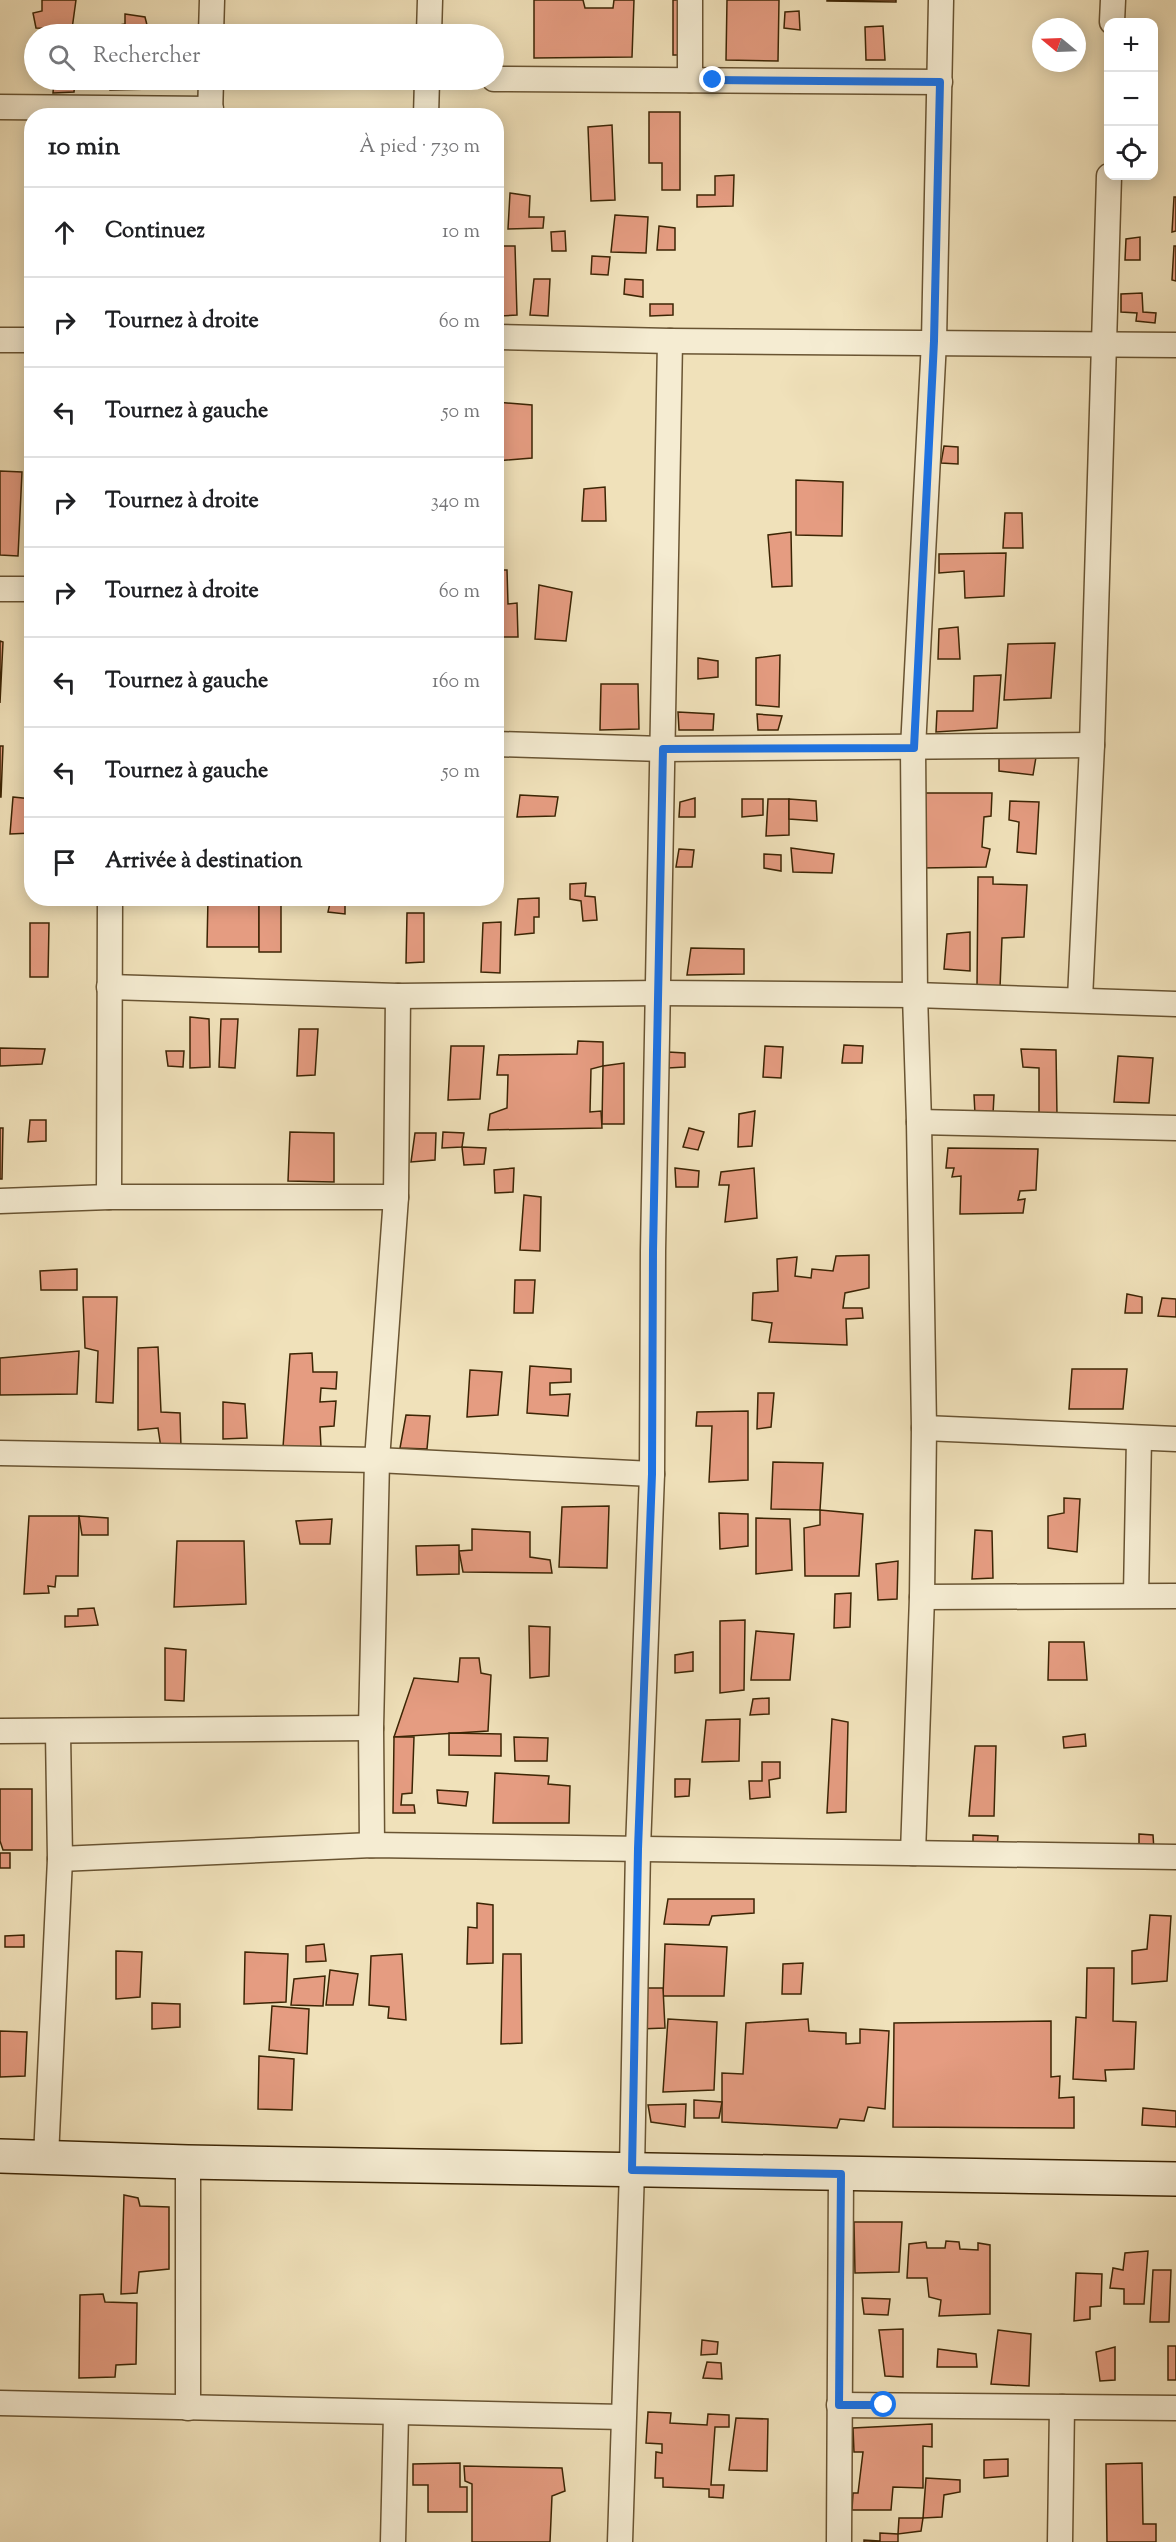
<!DOCTYPE html>
<html lang="fr">
<head>
<meta charset="utf-8">
<style>
	body { margin:0; font-family:"Sorts Mill Goudy",serif; background:#f6f6f6; color:#202124 }
	.controls { position:absolute; right:18px; top:18px; display:grid; overflow:hidden; border-radius:12px; box-shadow:0 3px 15px #0003 }
	.controls button { width:54px; height:54px; display:grid; place-items:center; padding:0; border:0; border-bottom:2px solid #e0e0e0; background:#fff; color:#202124; font:30px sans-serif }
	.compass { position:absolute; left:1032px; top:18px; width:54px; height:54px; border-radius:50%; background:#fff; box-shadow:0 3px 15px #0003; rotate:289deg }
	.stop { position:absolute; width:18px; height:18px; margin:-14px; border:4px solid #1a73e8; border-radius:50%; background:#fff }
	.stop.end { background:#1a73e8; border-color:#fff; box-shadow:0 2px 6px #0008 }
	.list { margin:0; padding:0; list-style:none }
	h2 { display:flex; justify-content:space-between; align-items:center; height:78px; margin:0; padding:0 24px; font-size:26px }
	h2 small { font-size:20px; font-weight:400; color:#757577 }
	.list li { display:grid; grid-template-columns:39px 1fr auto; gap:18px; align-items:center; box-sizing:border-box; height:90px; padding:0 24px; border-top:2px solid #e0e0e0 }
	.list b { display:block; font-size:22px; white-space:nowrap }
	.list em { font-size:20px; font-style:normal; color:#757577 }
	.icon { flex:none; width:33px; height:33px; fill:none; stroke:currentColor; stroke-width:2; stroke-linecap:round; stroke-linejoin:round }
	.map { position:relative; flex:none; width:1176px; height:2542px; overflow:hidden }
	.search { position:absolute; background:#fff; box-shadow:0 3px 15px #0003; left:24px; top:24px; width:480px; height:66px; display:flex; align-items:center; gap:15px; box-sizing:border-box; padding:0 21px; border-radius:33px; color:#757577; font-size:22px }
	.panel { position:absolute; background:#fff; box-shadow:0 3px 15px #0003; left:24px; top:108px; width:480px; height:798px; border-radius:24px }
	.map>svg:first-child { display:block }
</style>
</head>
<body>
<div class="map">
<svg width="1176" height="2542" viewBox="0 0 1176 2542">
	<rect width="100%" height="100%" fill="#f0e1ba"/>
	<filter id="stains"><feTurbulence type="fractalNoise" baseFrequency=".00333" numOctaves="4"/><feColorMatrix values="0 0 0 0 .2 0 0 0 0 .09 0 0 0 0 .02 0 0 0 .5 -.17"/></filter>
	<radialGradient id="worn" r=".72"><stop offset=".6" stop-color="#630" stop-opacity="0"/><stop offset="1" stop-color="#630" stop-opacity=".3"/></radialGradient>
	<g fill="#e59c81" stroke="#3c2504" stroke-width="1.5">
		<polygon points="42,0 76,0 72,29 36,28 33,13 42,11"/>
		<polygon points="534,0 583,0 585,8 613,8 614,0 634,0 632,57 534,58"/>
		<rect x="673" y="0" width="16" height="55"/>
		<polygon points="727,0 779,0 778,61 726,60"/>
		<polygon points="827,0 896,0 896,2 827,1"/>
		<polygon points="799,11 800,30 784,28 785,12"/>
		<polygon points="125,14 145,17 147,25 156,26 155,34 113,34 114,26 125,24"/>
		<polygon points="883,26 885,60 866,60 865,27"/>
		<polygon points="54,80 75,80 74,92 53,93"/>
		<polygon points="110,80 153,80 153,89 110,90"/>
		<polygon points="649,112 680,112 680,190 662,190 662,163 649,163"/>
		<polygon points="612,125 615,200 591,201 588,127"/>
		<polygon points="734,175 733,206 697,207 697,195 715,195 715,176"/>
		<polygon points="510,193 530,196 529,217 544,217 543,228 508,229"/>
		<polygon points="1174,197 1176,197 1176,231 1172,232"/>
		<polygon points="615,215 648,217 646,253 611,252"/>
		<polygon points="659,226 675,228 675,250 657,250"/>
		<polygon points="565,231 566,251 552,251 551,232"/>
		<polygon points="1140,237 1140,260 1125,260 1126,239"/>
		<polygon points="496,246 515,246 517,315 500,316 502,302 496,301"/>
		<polygon points="1174,246 1176,246 1176,281 1172,280"/>
		<polygon points="592,256 610,257 608,275 591,274"/>
		<polygon points="534,279 550,279 548,316 530,315"/>
		<polygon points="625,279 643,280 643,297 624,294"/>
		<polygon points="1142,293 1143,312 1156,313 1155,323 1136,321 1137,313 1121,312 1121,294"/>
		<polygon points="650,304 673,304 673,315 650,316"/>
		<polygon points="496,402 532,405 532,458 496,461"/>
		<polygon points="944,446 958,447 958,464 941,463"/>
		<polygon points="0,471 22,472 18,556 0,555"/>
		<polygon points="796,480 843,482 842,536 796,535"/>
		<polygon points="605,487 606,521 582,521 584,489"/>
		<polygon points="1005,513 1022,513 1023,548 1003,548"/>
		<polygon points="791,532 792,586 772,587 768,535"/>
		<polygon points="1006,553 1004,596 965,598 964,571 939,573 939,554"/>
		<polygon points="496,570 507,570 508,604 517,603 518,637 496,637"/>
		<polygon points="539,585 572,592 566,641 535,639"/>
		<polygon points="958,627 960,659 938,659 939,629"/>
		<polygon points="0,641 3,642 0,703"/>
		<polygon points="1055,643 1051,698 1004,700 1008,644"/>
		<polygon points="780,655 779,707 756,705 756,658"/>
		<polygon points="698,658 718,661 718,677 698,679"/>
		<polygon points="1001,675 997,728 936,732 937,711 973,711 974,676"/>
		<polygon points="601,684 638,684 639,729 600,730"/>
		<polygon points="678,712 714,714 713,730 679,730"/>
		<polygon points="757,714 782,716 778,730 758,730"/>
		<polygon points="0,746 3,746 1,797 0,797"/>
		<polygon points="999,757 1036,757 1033,775 999,771"/>
		<polygon points="921,793 992,793 991,816 984,817 982,847 990,849 986,867 921,868"/>
		<polygon points="520,795 558,797 555,816 517,817"/>
		<polygon points="13,797 32,799 32,833 10,834"/>
		<polygon points="695,798 695,817 679,817 680,802"/>
		<polygon points="742,799 763,799 763,815 742,817"/>
		<polygon points="768,799 789,799 789,835 766,836"/>
		<polygon points="789,799 816,801 817,821 789,819"/>
		<polygon points="1010,801 1039,802 1036,854 1017,852 1019,822 1009,820"/>
		<polygon points="791,848 834,854 832,873 793,872"/>
		<polygon points="679,849 694,850 692,867 676,867"/>
		<polygon points="764,854 781,855 781,871 764,868"/>
		<polygon points="978,877 993,877 993,884 1027,885 1024,937 1002,938 1000,988 977,987"/>
		<polygon points="586,883 585,896 595,897 597,920 583,921 581,901 570,899 570,884"/>
		<polygon points="208,898 259,898 259,947 207,947"/>
		<rect x="259" y="898" width="22" height="54"/>
		<polygon points="331,898 345,898 345,914 328,912"/>
		<polygon points="539,898 539,917 534,917 534,933 515,935 518,899"/>
		<polygon points="407,913 424,913 424,962 406,963"/>
		<polygon points="501,922 500,973 481,972 483,923"/>
		<polygon points="30,923 49,923 48,977 30,977"/>
		<polygon points="970,932 970,971 944,969 947,934"/>
		<polygon points="691,948 744,949 744,974 687,975"/>
		<polygon points="190,1017 209,1019 210,1067 190,1068"/>
		<polygon points="221,1019 238,1019 235,1068 219,1067"/>
		<polygon points="299,1029 318,1029 315,1075 297,1076"/>
		<polygon points="578,1041 603,1042 603,1066 591,1069 590,1112 601,1111 602,1128 488,1130 490,1114 507,1108 508,1075 497,1075 499,1055 577,1054"/>
		<polygon points="844,1045 863,1046 862,1063 842,1063"/>
		<polygon points="451,1046 484,1046 480,1099 448,1100"/>
		<polygon points="765,1046 783,1047 781,1078 763,1077"/>
		<polygon points="0,1048 45,1049 42,1064 0,1066"/>
		<polygon points="1021,1049 1056,1050 1057,1116 1039,1117 1039,1068 1023,1067"/>
		<polygon points="166,1051 184,1051 183,1067 168,1066"/>
		<polygon points="668,1052 685,1053 685,1067 668,1068"/>
		<polygon points="1118,1056 1153,1058 1149,1103 1114,1102"/>
		<polygon points="624,1063 624,1124 602,1124 603,1066"/>
		<polygon points="974,1095 994,1095 993,1114 975,1114"/>
		<polygon points="755,1111 752,1146 738,1147 739,1114"/>
		<polygon points="30,1120 46,1120 46,1141 28,1142"/>
		<polygon points="0,1128 3,1128 2,1179 0,1179"/>
		<polygon points="689,1128 704,1132 698,1150 683,1147"/>
		<polygon points="290,1132 334,1133 334,1182 288,1181"/>
		<polygon points="443,1132 464,1133 462,1147 442,1148"/>
		<polygon points="415,1133 436,1133 435,1160 411,1162"/>
		<polygon points="462,1147 486,1148 484,1164 464,1165"/>
		<polygon points="948,1148 1038,1149 1036,1190 1020,1191 1018,1200 1025,1199 1023,1213 960,1214 961,1176 952,1177 954,1168 946,1168"/>
		<polygon points="514,1168 513,1192 495,1193 494,1170"/>
		<polygon points="675,1168 699,1171 698,1187 676,1187"/>
		<polygon points="754,1168 757,1218 725,1222 729,1185 719,1185 721,1172"/>
		<polygon points="524,1195 541,1197 540,1251 520,1250"/>
		<polygon points="869,1255 869,1288 845,1293 843,1308 862,1308 863,1318 846,1319 847,1345 769,1342 772,1323 752,1320 753,1293 778,1291 777,1259 797,1257 795,1276 811,1278 812,1269 833,1271 836,1256"/>
		<polygon points="77,1269 77,1290 41,1290 40,1271"/>
		<polygon points="515,1280 535,1280 533,1313 514,1313"/>
		<polygon points="1127,1294 1142,1297 1142,1313 1125,1313"/>
		<polygon points="83,1297 117,1297 113,1403 96,1402 98,1351 85,1348"/>
		<polygon points="1162,1298 1176,1299 1176,1317 1158,1316"/>
		<polygon points="158,1347 161,1412 180,1413 181,1447 161,1448 158,1428 138,1430 138,1348"/>
		<polygon points="79,1351 77,1394 0,1395 0,1358"/>
		<polygon points="312,1353 313,1372 337,1372 336,1389 321,1388 320,1402 336,1401 334,1426 320,1427 321,1447 283,1447 290,1354"/>
		<polygon points="530,1366 571,1369 571,1382 550,1383 550,1395 570,1394 568,1416 527,1413"/>
		<polygon points="1072,1369 1127,1369 1123,1409 1069,1409"/>
		<polygon points="470,1370 502,1372 498,1415 467,1417"/>
		<polygon points="758,1393 774,1393 771,1427 757,1429"/>
		<polygon points="223,1402 245,1404 247,1438 223,1439"/>
		<polygon points="748,1411 748,1480 709,1482 712,1426 696,1426 697,1412"/>
		<polygon points="406,1415 430,1416 427,1449 400,1448"/>
		<polygon points="773,1462 823,1463 820,1510 771,1509"/>
		<polygon points="1064,1498 1080,1499 1077,1552 1048,1548 1048,1516 1064,1513"/>
		<polygon points="609,1506 607,1568 559,1567 562,1507"/>
		<polygon points="820,1510 863,1514 859,1576 805,1576 804,1528 820,1525"/>
		<polygon points="719,1513 748,1514 748,1546 720,1549"/>
		<polygon points="29,1516 79,1516 78,1576 56,1576 55,1587 48,1586 49,1593 24,1594"/>
		<polygon points="79,1516 108,1518 108,1535 82,1535"/>
		<polygon points="756,1518 790,1519 792,1570 756,1574"/>
		<polygon points="332,1519 330,1544 300,1544 296,1521"/>
		<polygon points="472,1529 530,1532 530,1557 550,1560 552,1573 463,1572 459,1551 472,1550"/>
		<polygon points="975,1530 992,1531 993,1578 972,1579"/>
		<polygon points="177,1541 244,1541 246,1604 174,1607"/>
		<polygon points="459,1545 459,1574 417,1575 416,1546"/>
		<polygon points="898,1561 897,1599 878,1600 876,1564"/>
		<polygon points="851,1593 850,1627 834,1628 835,1594"/>
		<polygon points="94,1608 98,1625 65,1627 65,1616 78,1616 78,1609"/>
		<polygon points="745,1620 744,1690 720,1693 720,1621"/>
		<polygon points="529,1626 550,1627 549,1676 530,1678"/>
		<polygon points="756,1631 794,1634 790,1680 751,1680"/>
		<polygon points="1049,1642 1084,1642 1087,1680 1048,1680"/>
		<polygon points="165,1648 186,1650 184,1701 165,1700"/>
		<polygon points="693,1652 693,1671 675,1673 675,1655"/>
		<polygon points="460,1658 479,1658 481,1673 491,1675 488,1731 394,1737 414,1678 458,1682"/>
		<polygon points="769,1698 769,1714 750,1715 753,1699"/>
		<polygon points="740,1719 739,1761 702,1762 706,1720"/>
		<polygon points="832,1719 848,1722 846,1812 827,1813"/>
		<polygon points="449,1733 501,1734 501,1756 449,1755"/>
		<polygon points="1085,1734 1086,1746 1064,1748 1063,1737"/>
		<polygon points="394,1737 414,1737 412,1793 402,1794 401,1805 414,1805 415,1813 393,1813"/>
		<polygon points="514,1737 548,1738 547,1761 515,1761"/>
		<polygon points="975,1746 996,1746 994,1816 969,1816"/>
		<polygon points="762,1762 780,1762 780,1778 769,1780 770,1797 750,1799 749,1781 762,1781"/>
		<polygon points="495,1773 549,1776 548,1784 570,1786 569,1823 493,1823"/>
		<polygon points="675,1779 690,1779 689,1796 675,1797"/>
		<polygon points="0,1789 32,1789 32,1850 3,1850 0,1841"/>
		<polygon points="437,1790 468,1792 466,1806 438,1803"/>
		<polygon points="1139,1834 1153,1835 1154,1850 1139,1851"/>
		<polygon points="973,1835 998,1836 997,1849 973,1848"/>
		<rect x="0" y="1853" width="10" height="15"/>
		<polygon points="668,1899 754,1899 754,1913 712,1916 709,1925 664,1924"/>
		<polygon points="477,1903 493,1905 493,1963 467,1964 468,1927 477,1928"/>
		<polygon points="1150,1915 1171,1916 1167,1981 1132,1984 1132,1951 1147,1949"/>
		<polygon points="24,1935 24,1947 5,1947 5,1936"/>
		<polygon points="324,1944 326,1961 306,1962 306,1946"/>
		<polygon points="665,1944 727,1947 724,1996 663,1996"/>
		<polygon points="116,1951 142,1952 140,1997 116,1999"/>
		<polygon points="245,1952 288,1954 286,2002 244,2004"/>
		<polygon points="402,1954 406,2020 388,2018 389,2007 369,2005 371,1956"/>
		<polygon points="503,1954 521,1954 522,2043 501,2044"/>
		<polygon points="803,1963 801,1994 782,1994 783,1964"/>
		<polygon points="1087,1968 1114,1968 1113,2021 1136,2022 1134,2069 1105,2070 1106,2081 1073,2079 1076,2017 1086,2018"/>
		<polygon points="330,1970 358,1974 353,2005 326,2005"/>
		<polygon points="325,1976 323,2006 291,2005 294,1979"/>
		<polygon points="641,1988 663,1988 665,2028 639,2029"/>
		<polygon points="152,2003 180,2004 180,2027 152,2029"/>
		<polygon points="272,2006 309,2009 307,2054 269,2050"/>
		<polygon points="668,2019 717,2022 714,2090 663,2092"/>
		<polygon points="808,2019 809,2031 846,2033 846,2044 860,2043 860,2029 889,2031 885,2109 868,2107 864,2121 840,2119 837,2128 722,2122 722,2073 743,2074 746,2023"/>
		<polygon points="1051,2021 1051,2077 1060,2076 1059,2098 1074,2097 1074,2128 893,2127 894,2023"/>
		<polygon points="0,2031 27,2032 25,2076 0,2077"/>
		<polygon points="259,2056 294,2059 292,2110 258,2109"/>
		<polygon points="694,2100 722,2102 719,2118 694,2118"/>
		<polygon points="686,2104 685,2127 651,2122 648,2105"/>
		<polygon points="1143,2108 1176,2111 1176,2127 1142,2125"/>
		<polygon points="124,2195 138,2198 140,2206 169,2207 169,2269 139,2272 137,2293 121,2294"/>
		<polygon points="854,2222 902,2222 899,2272 855,2273"/>
		<polygon points="946,2241 959,2242 960,2249 978,2250 978,2243 990,2245 990,2314 939,2316 941,2300 929,2297 927,2278 907,2278 909,2244 926,2242 927,2248 945,2248"/>
		<polygon points="1148,2251 1144,2304 1124,2304 1124,2289 1110,2288 1113,2268 1123,2270 1125,2253"/>
		<polygon points="1153,2270 1171,2270 1169,2322 1150,2322"/>
		<polygon points="1076,2273 1102,2274 1101,2306 1090,2307 1090,2319 1074,2321"/>
		<polygon points="103,2294 105,2302 137,2303 136,2364 116,2365 115,2377 79,2378 80,2295"/>
		<polygon points="862,2298 890,2299 888,2315 864,2314"/>
		<polygon points="903,2329 903,2377 885,2376 879,2330"/>
		<polygon points="998,2330 1031,2334 1029,2386 991,2384"/>
		<polygon points="702,2340 718,2342 717,2354 701,2355"/>
		<rect x="1168" y="2346" width="8" height="34"/>
		<polygon points="1115,2347 1115,2380 1100,2381 1096,2352"/>
		<polygon points="938,2349 976,2354 977,2367 937,2367"/>
		<polygon points="707,2362 721,2363 722,2379 703,2378"/>
		<polygon points="648,2412 671,2413 670,2423 707,2425 708,2414 729,2415 729,2427 715,2427 711,2485 724,2485 723,2498 709,2497 709,2489 663,2487 663,2478 655,2478 656,2452 662,2453 662,2444 646,2443"/>
		<polygon points="736,2418 768,2419 767,2471 729,2470"/>
		<polygon points="932,2424 932,2447 923,2446 923,2488 893,2487 891,2510 852,2510 853,2493 858,2493 863,2452 854,2452 853,2428"/>
		<polygon points="1008,2459 1008,2476 984,2478 984,2460"/>
		<polygon points="460,2463 460,2487 467,2487 467,2512 428,2512 428,2485 413,2485 413,2464"/>
		<polygon points="1142,2463 1143,2524 1156,2524 1156,2542 1107,2542 1106,2464"/>
		<polygon points="464,2466 562,2468 565,2491 552,2496 550,2542 472,2542 472,2484 465,2481"/>
		<polygon points="926,2478 960,2480 960,2492 944,2495 942,2517 923,2518"/>
		<polygon points="899,2518 923,2518 921,2531 898,2534"/>
		<polygon points="880,2533 898,2534 898,2542 864,2542 864,2540 880,2541"/>
	</g>
	<g fill="none" stroke-linecap="round" stroke-linejoin="round">
		<g stroke="#695432" stroke-width="27">
			<g id="street">
				<polyline points="1112,22 1113,0"/>
				<polyline points="211,34 212,0"/>
				<polyline points="429,34 430,0"/>
				<polyline points="494,79 940,82"/>
				<polyline points="690,80 690,0"/>
				<polyline points="0,107 211,109"/>
				<polyline points="210,116 211,80"/>
				<polyline points="426,116 427,80"/>
				<polyline points="496,337 670,341 1176,345"/>
				<polyline points="0,340 32,340"/>
				<polyline points="0,589 32,589"/>
				<polyline points="496,744 663,749 1092,745"/>
				<polyline points="109,987 398,996 659,993 915,995 1176,1004"/>
				<polyline points="1080,999 1092,745 1109,176"/>
				<polyline points="919,1122 1176,1128"/>
				<polyline points="109,1197 110,898"/>
				<polyline points="0,1201 109,1197 396,1197"/>
				<polyline points="924,1428 1176,1439"/>
				<polyline points="0,1453 377,1460 652,1474"/>
				<polyline points="1136,1595 1139,1438"/>
				<polyline points="922,1597 1176,1596"/>
				<polyline points="0,1731 371,1728"/>
				<polyline points="372,1845 371,1728 377,1460 396,1197 398,996"/>
				<polyline points="913,1853 922,1597 924,1428 919,1122 915,995 913,748 934,341 941,0"/>
				<polyline points="60,1859 372,1845 1176,1857"/>
				<polyline points="46,2157 60,1859 58,1732"/>
				<polyline points="188,2162 188,2408"/>
				<polyline points="0,2403 623,2417"/>
				<polyline points="839,2405 1176,2408"/>
				<polyline points="393,2542 396,2414"/>
				<polyline points="620,2542 632,2170 638,1849 652,1474 653,1251 670,341"/>
				<polyline points="839,2542 841,2174"/>
				<polyline points="1060,2542 1062,2407"/>
			</g>
		</g>
		<g stroke="#3c2504" stroke-width="36">
			<polyline id="secondary" points="0,2156 188,2162 1176,2179"/>
		</g>
		<use href="#street" stroke="#f5ecd2" stroke-width="24"/>
		<use href="#secondary" stroke="#f5ecd2" stroke-width="33"/>
	</g>
	<g fill="none" stroke-linecap="round" stroke-linejoin="round">
		<polyline stroke="#1a73e8" stroke-width="8" points="713,80 940,82 934,341 914,748 663,749 653,1251 652,1474 638,1849 632,2170 841,2174 839,2405 884,2405"/>
	</g>
	<rect width="100%" height="100%" filter="url(#stains)"/>
	<rect width="100%" height="100%" fill="url(#worn)"/>
</svg>
<div class="controls">
<button>+</button>
<button>−</button>
<button><svg class="icon" aria-label="locate" viewBox="0 0 24 24"><circle cx="12" cy="12" r="6"/><path d="M12 2v4M12 18v4M2 12h4M18 12h4"/></svg></button>
</div>
<svg class="compass" viewBox="-18 -18 36 36"><path d="M0-13l5 13h-10z" fill="#e53935"/><path d="M0 13l5-13h-10z" fill="#757577"/></svg>
<div class="stop" style="left:884px;top:2405px"></div>
<div class="stop end" style="left:713px;top:80px"></div>
<div class="search"><svg class="icon" aria-label="search" viewBox="0 0 24 24"><circle cx="10" cy="10" r="6"/><path d="M15 15l6 6"/></svg>Rechercher</div>
<section class="panel">
<h2>10 min<small>À pied · 730 m</small></h2>
<ul class="list">
<li><svg class="icon" aria-label="ahead" viewBox="0 0 24 24"><path d="M12 20V5M6 11l6-6 6 6"/></svg><div><b>Continuez</b></div><em>10 m</em></li>
<li><svg class="icon" aria-label="right" viewBox="0 0 24 24"><path d="M7 20v-9h11M14 6l5 5-5 5"/></svg><div><b>Tournez à droite</b></div><em>60 m</em></li>
<li><svg class="icon" aria-label="left" viewBox="0 0 24 24"><path d="M17 20v-9H6M10 6l-5 5 5 5"/></svg><div><b>Tournez à gauche</b></div><em>50 m</em></li>
<li><svg class="icon" aria-label="right" viewBox="0 0 24 24"><path d="M7 20v-9h11M14 6l5 5-5 5"/></svg><div><b>Tournez à droite</b></div><em>340 m</em></li>
<li><svg class="icon" aria-label="right" viewBox="0 0 24 24"><path d="M7 20v-9h11M14 6l5 5-5 5"/></svg><div><b>Tournez à droite</b></div><em>60 m</em></li>
<li><svg class="icon" aria-label="left" viewBox="0 0 24 24"><path d="M17 20v-9H6M10 6l-5 5 5 5"/></svg><div><b>Tournez à gauche</b></div><em>160 m</em></li>
<li><svg class="icon" aria-label="left" viewBox="0 0 24 24"><path d="M17 20v-9H6M10 6l-5 5 5 5"/></svg><div><b>Tournez à gauche</b></div><em>50 m</em></li>
<li><svg class="icon" aria-label="arrive" viewBox="0 0 24 24"><path d="M6 21V4h12l-3 4 3 4H6"/></svg><div><b>Arrivée à destination</b></div></li>
</ul>
</section>
</div>
</body>
</html>
